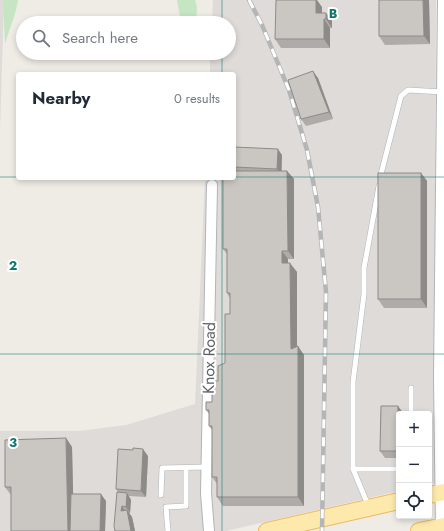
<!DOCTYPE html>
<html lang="en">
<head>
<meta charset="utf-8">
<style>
	body { margin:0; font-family:Jost,sans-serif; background:#f6f6f7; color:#1f2937 }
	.controls { position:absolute; right:12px; bottom:12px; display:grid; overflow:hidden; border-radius:4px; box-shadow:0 2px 6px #0003 }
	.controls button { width:36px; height:36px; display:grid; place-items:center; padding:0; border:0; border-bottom:1px solid #e0e1e3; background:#fff; color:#1f2937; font:20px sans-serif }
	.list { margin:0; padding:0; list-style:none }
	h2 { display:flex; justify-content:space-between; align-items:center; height:52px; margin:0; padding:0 16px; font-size:17px }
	h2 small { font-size:13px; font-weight:400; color:#747a83 }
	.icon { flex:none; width:22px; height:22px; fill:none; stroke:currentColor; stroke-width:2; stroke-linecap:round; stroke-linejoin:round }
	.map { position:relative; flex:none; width:444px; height:531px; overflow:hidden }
	.search { position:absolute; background:#fff; box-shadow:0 2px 6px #0003; left:16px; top:16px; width:220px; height:44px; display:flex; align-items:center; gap:10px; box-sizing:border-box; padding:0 14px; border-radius:22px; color:#747a83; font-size:15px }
	.panel { position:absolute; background:#fff; box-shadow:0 2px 6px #0003; left:16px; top:72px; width:220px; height:108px; border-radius:4px }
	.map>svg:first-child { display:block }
</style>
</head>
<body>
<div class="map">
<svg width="444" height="531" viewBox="0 0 444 531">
	<rect width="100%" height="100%" fill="#efece6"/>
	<g fill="#dedbd8">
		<polygon points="0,0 4,0 0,131"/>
		<polygon points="213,0 436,0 434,483 429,484 429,414 399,414 399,491 226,531 0,531 0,431 79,431 126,425 195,404 205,178 234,178 234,74 210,74 210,53 229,53 229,23 212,23"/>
	</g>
	<g fill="#c6e6c3">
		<path d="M3 0H18C16 15 9 29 5 44Z"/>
		<polygon points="177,0 195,0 197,7 196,23 181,23"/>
	</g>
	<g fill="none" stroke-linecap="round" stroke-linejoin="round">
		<g stroke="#b1b4b8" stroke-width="6">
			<g id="lane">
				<polyline points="380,178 401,96 408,90 443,92"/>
				<polyline points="411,388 411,414"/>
				<polyline points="353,469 399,469"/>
				<polyline points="161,495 162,468 207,467"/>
				<polyline points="368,505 353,469 353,382 364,294 364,268 379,186"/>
				<polyline points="168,531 166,507 186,506 186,468"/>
			</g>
		</g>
		<g stroke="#b1b4b8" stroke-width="12">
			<g id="street">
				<polyline points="209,531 206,493 212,185"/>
				<polyline points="441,531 439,378 443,0"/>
			</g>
		</g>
		<g stroke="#efba5f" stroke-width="18">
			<g id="primary">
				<polyline points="429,495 444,492"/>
				<polyline points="267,531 399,501"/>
				<polyline points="419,531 444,526"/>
			</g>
		</g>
		<use href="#lane" stroke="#fff" stroke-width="5"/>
		<use href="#street" stroke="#fff" stroke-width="10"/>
		<use href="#primary" stroke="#fee9ad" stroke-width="16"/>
		<g stroke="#b4b5b6" stroke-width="4.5">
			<polyline id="rail" points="249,0 262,25 289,90 307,150 318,207 326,292 322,531"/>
		</g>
		<use href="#rail" stroke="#fff" stroke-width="3" stroke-dasharray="9" stroke-linecap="butt"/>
	</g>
	<g fill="#aeaba8">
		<polygon points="429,0 430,44 385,45 379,36"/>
		<polygon points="322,7 322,13 326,13 332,21 332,28 330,28 330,48 281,48 275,39"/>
		<polygon points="318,78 333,119 306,126 301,119"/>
		<polygon points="234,147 282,155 282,171 287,171 294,179 294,259 288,259 288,263 297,272 297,347 304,355 304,506 223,506 217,497 217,484 212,477 212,430 209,426 209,414 206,410 212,402 218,381 225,363 230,314 230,298 227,293 227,254 223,249 234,178"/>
		<polygon points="421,173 427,181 427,308 384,308 378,299"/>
		<polygon points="381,406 398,406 403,413 403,414 399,414 399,458 385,458 380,451"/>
		<polygon points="66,438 72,447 73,494 106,501 105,531 11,531 11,495 5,487"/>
		<polygon points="133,450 148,456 146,497 129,496 131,500 130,513 129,513 132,517 135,531 115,531 118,492 116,489"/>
	</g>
	<g fill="#8d8b88">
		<polygon points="316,0 317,0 322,7 322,21 316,13"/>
		<polygon points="423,0 429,0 430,44 424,36"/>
		<polygon points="326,13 332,21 332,28 326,19"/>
		<polygon points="324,19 330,28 330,48 324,39"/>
		<polygon points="313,71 318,78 333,119 329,112"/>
		<polygon points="278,149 282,155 281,176 277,169"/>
		<polygon points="287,171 294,179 294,259 288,251"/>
		<polygon points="421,173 427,181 427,308 421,299"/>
		<polygon points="282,251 288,259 288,272 282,263"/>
		<polygon points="290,263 297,272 297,357 291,349"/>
		<polygon points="298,346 304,355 304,506 298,497"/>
		<polygon points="398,406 403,413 403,414 399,414 399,453 397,451"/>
		<polygon points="66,438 72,447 74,531 68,531"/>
		<polygon points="143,449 148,456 146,497 141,491"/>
		<polygon points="127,493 131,500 130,513 126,507"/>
		<polygon points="101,494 106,501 105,531 100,531"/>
		<polygon points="122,506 126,513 121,511"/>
		<polygon points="127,510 132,517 135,531 131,531"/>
	</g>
	<g fill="#cac7c3" stroke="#8d8b88">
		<polygon points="276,0 316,0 316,13 326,13 326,19 324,19 324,39 275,39"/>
		<polygon points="379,0 423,0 424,36 379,36"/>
		<polygon points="313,71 329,112 301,119 288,80"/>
		<polygon points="234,147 278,149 277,169 234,167"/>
		<polygon points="234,171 287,171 288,251 282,251 282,263 290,263 291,349 298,346 298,497 217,497 217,477 212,477 212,426 209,426 209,410 206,410 206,402 212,402 212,381 218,381 218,366 225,363 225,314 230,314 230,293 227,293 227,249 223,249 223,178 234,178"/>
		<rect x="378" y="173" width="43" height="126"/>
		<polygon points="381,406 398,406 397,451 380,451"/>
		<polygon points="66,438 68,531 11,531 11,487 5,487 5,440"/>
		<polygon points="133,448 143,449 141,491 116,489 118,449 133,450"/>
		<polygon points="117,492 127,493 126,507 122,506 121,511 127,510 131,531 115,531 114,526"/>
		<polygon points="71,494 101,494 100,531 70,531"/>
	</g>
	<path fill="none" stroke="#0f766e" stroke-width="1" stroke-opacity="0.55" d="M222 0V23M222 53V74M0 177H18M234 177H444M222 178V531M0 354H444"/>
	<g text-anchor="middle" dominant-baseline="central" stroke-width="4" stroke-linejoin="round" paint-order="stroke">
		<g font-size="16" fill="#5d6266" stroke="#fff">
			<text transform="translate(209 358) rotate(-89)">Knox Road</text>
		</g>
	</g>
	<g font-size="13" text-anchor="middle" font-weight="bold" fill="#0f766e" stroke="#fff" stroke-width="4" stroke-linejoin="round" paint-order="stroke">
		<text x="333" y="18">B</text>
		<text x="13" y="270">2</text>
		<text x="13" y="447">3</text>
	</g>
</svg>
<div class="controls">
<button>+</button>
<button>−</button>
<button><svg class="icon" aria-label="locate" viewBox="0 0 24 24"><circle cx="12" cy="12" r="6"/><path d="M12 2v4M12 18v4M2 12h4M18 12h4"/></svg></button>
</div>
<div class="search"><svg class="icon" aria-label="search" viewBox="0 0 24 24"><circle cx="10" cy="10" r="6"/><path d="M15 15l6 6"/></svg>Search here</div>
<section class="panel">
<h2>Nearby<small>0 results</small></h2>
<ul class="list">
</ul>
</section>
</div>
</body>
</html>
